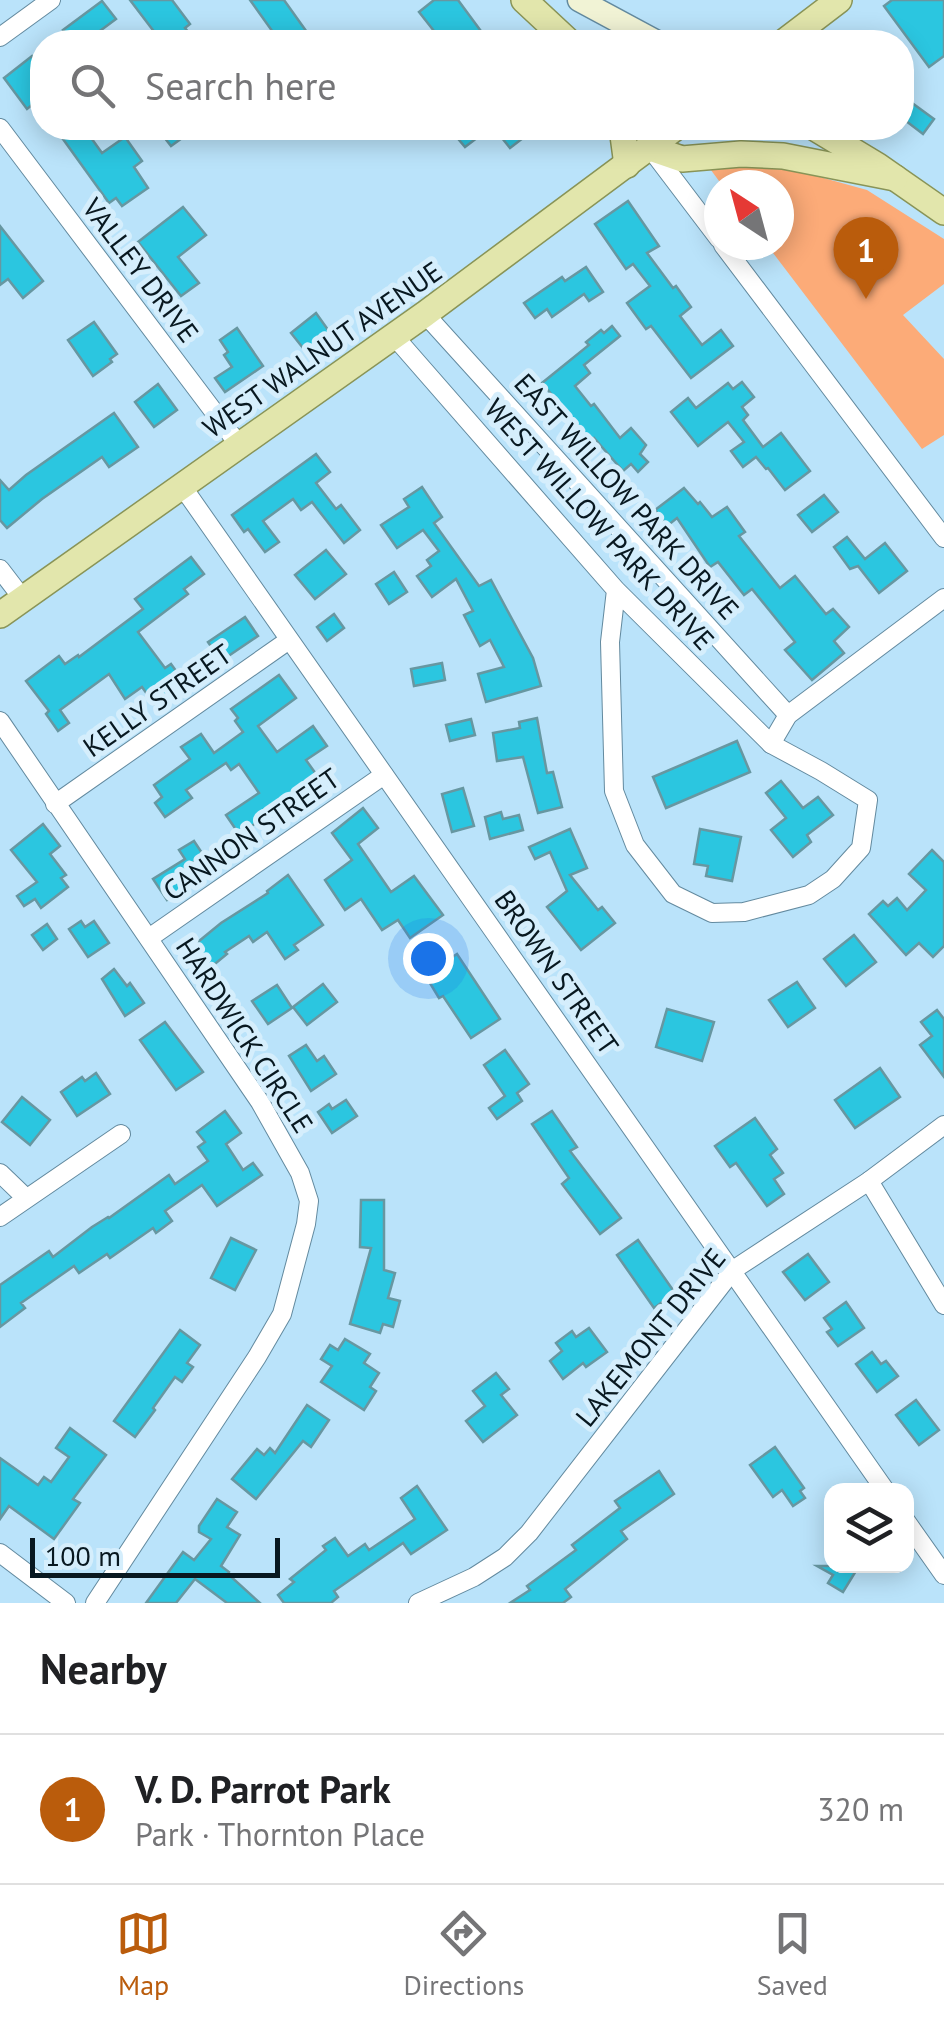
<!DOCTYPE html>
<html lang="en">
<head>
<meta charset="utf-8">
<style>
	body { margin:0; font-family:"PT Sans",sans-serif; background:#f6f6f6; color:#202124 }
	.controls { position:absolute; right:30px; bottom:30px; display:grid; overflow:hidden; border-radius:20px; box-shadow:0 5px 25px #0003 }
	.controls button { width:90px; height:90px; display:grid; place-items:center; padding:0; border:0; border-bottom:2px solid #e0e0e0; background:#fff; color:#202124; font:50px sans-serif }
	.compass { position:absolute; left:704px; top:170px; width:90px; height:90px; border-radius:50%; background:#fff; box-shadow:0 5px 25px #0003; rotate:324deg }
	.scale { position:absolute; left:30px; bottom:25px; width:250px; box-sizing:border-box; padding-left:10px; border:5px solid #081820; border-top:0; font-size:28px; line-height:35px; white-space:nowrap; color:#081820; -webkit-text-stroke:8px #d5eefc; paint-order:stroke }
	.you { position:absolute; left:428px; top:958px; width:35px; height:35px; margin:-25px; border:8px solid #fff; border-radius:50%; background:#1a73e8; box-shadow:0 0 0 15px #1a73e833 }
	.badge { display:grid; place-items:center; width:65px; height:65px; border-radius:50%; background:#ba5c0c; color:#fff; font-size:32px; font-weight:700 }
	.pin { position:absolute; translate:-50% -82px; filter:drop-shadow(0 2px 5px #0008) }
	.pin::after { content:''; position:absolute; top:52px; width:35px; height:30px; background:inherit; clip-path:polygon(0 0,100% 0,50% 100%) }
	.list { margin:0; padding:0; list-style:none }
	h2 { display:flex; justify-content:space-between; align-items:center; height:130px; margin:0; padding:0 40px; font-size:42px }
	h2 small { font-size:32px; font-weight:400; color:#757577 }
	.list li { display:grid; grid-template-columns:65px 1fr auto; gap:30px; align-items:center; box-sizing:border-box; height:150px; padding:0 40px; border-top:2px solid #e0e0e0 }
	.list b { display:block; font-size:38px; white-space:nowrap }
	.list p { margin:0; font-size:32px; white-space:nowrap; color:#757577 }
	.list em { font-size:32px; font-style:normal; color:#757577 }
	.icon { flex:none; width:55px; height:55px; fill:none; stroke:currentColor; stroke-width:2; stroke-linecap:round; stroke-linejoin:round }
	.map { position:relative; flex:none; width:944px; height:1603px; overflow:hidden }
	.search { position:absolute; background:#fff; box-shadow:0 5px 25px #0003; left:30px; right:30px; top:30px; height:110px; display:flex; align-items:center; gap:25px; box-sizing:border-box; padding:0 35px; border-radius:40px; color:#757577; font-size:38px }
	.sheet { height:280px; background:#fff }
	nav { display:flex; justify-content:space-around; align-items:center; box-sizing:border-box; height:140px; border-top:2px solid #e0e0e0; background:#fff; font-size:28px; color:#757577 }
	nav a { display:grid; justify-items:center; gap:5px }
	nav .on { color:#ba5c0c }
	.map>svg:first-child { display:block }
</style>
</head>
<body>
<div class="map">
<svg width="944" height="1603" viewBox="0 0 944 1603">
	<rect width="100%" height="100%" fill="#bae3fa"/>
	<polygon fill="#fcab78" points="705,162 773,164 867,190 944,239 944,284 903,315 944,359 944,435 922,449 767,245 779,245 779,185 722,185"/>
	<g fill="#2bc6e0" stroke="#6797a1" stroke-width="2.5">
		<polygon points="130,0 172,0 190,24 185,28 196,42 162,42"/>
		<polygon points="250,0 284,0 314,42 280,42"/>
		<polygon points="434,0 458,0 489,42 420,42 434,31 419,12"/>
		<polygon points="892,0 944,0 944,56 929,67 884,6"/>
		<polygon points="102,1 116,19 85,42 73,42 63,30"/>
		<polygon points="32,56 42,70 42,97 27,109 4,78"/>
		<polygon points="908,100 934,119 923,134 902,118 902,109"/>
		<polygon points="55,128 84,128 102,153 125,137 142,161 134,167 148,188 122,206 116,198 109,203"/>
		<polygon points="157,128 196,128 171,146"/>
		<polygon points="449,128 490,128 465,147"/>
		<polygon points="494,128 536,128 510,148"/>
		<polygon points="628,201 659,246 647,253 673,288 676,286 691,307 680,316 702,345 721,330 733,346 691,378 651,326 646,329 627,303 650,286 633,264 626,269 595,224"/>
		<polygon points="183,207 206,235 178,257 199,283 181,296 138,242"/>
		<polygon points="0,226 43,281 23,298 8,279 0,285"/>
		<polygon points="586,267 603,292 589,301 584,294 552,317 547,309 535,318 524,303 562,277 565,281"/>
		<polygon points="316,313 331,334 307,353 291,333"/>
		<polygon points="94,322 117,354 110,359 112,362 93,376 68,340"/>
		<polygon points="612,326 620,336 584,365 590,373 575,386 591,406 594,404 620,438 631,428 646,445 640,454 648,462 638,472 631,464 623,471 594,438 590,441 542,383 589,345 586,342 601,330 604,333"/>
		<polygon points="237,328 263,366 225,392 215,378 232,367 224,355 228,352 220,340"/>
		<polygon points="742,382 754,397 742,407 748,415 743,420 763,447 781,433 810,471 785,490 768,468 766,469 756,457 743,467 731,451 744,442 728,422 698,446 671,412 688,398 696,408 728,383 733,389"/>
		<polygon points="158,384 177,410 154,427 135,402"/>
		<polygon points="114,413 138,447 109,467 102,457 42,499 7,528 0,520 0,480 9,490 26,475"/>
		<polygon points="316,454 330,472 316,483 336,509 341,505 360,530 344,543 312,502 301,510 293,499 263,521 279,542 265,552 248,529 244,532 232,515"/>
		<polygon points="422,487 442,517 434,523 479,586 491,580 533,658 541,686 486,702 478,674 504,667 490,640 480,646 464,615 473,611 456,579 432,597 417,576 431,566 427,560 439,551 423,530 397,548 381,525 409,507 404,499"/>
		<polygon points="684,488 698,504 700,502 712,517 727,507 745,532 739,536 780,588 795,576 826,614 833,609 849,627 834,641 844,653 812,680 785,650 795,642 752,589 744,595 718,562 710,567 677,518 667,526 655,510"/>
		<polygon points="824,495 838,512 812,532 798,515"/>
		<polygon points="847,537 865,559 885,543 907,571 879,593 858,566 850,569 834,547"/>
		<polygon points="326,550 346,574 315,599 295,575"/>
		<polygon points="191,557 204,574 184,589 188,594 138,632 165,668 171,664 187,686 157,708 142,687 125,699 109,674 60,710 69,723 58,731 46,714 49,711 26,681 59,656 65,664 78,655 79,657 143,609 135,599"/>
		<polygon points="394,572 407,592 389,604 376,584"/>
		<polygon points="334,614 344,628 327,641 317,627"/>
		<polygon points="245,617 258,636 221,661 208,642"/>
		<polygon points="442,663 445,680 414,686 411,669"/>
		<polygon points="279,675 296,698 258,726 277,752 313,726 327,746 306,760 321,781 239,834 226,815 259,793 239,764 231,770 226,763 186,790 192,798 165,817 155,803 162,797 154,785 190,759 181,747 201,734 214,753 243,732 235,721 238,718 231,709"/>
		<polygon points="537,718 547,773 553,772 562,807 538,813 523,757 497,761 493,733 520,728 519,722"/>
		<polygon points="471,719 475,735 450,741 446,725"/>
		<polygon points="737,741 750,772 666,808 653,777"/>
		<polygon points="781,781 803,808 818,797 833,815 807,835 811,842 793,857 771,830 786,818 766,793"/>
		<polygon points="463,788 474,826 452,832 442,794"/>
		<polygon points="363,808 378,828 358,844 391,892 414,876 443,915 410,938 398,920 382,930 361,899 345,910 325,880 352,860 332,833"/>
		<polygon points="501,812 503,819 519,815 523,830 490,839 485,817"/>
		<polygon points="43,824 60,846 50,854 66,875 61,878 68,887 41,908 35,899 24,906 17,896 37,882 11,850"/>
		<polygon points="570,829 587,868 570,875 598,910 602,907 615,923 581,950 547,907 567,891 550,852 535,859 529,847"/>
		<polygon points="700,829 741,837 732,881 706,876 708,866 694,864"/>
		<polygon points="194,841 204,856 190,864 200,879 167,900 153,879 185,859 179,850"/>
		<polygon points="932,850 944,862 944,946 933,957 919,943 906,955 869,914 883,901 888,906 897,898 907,910 926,890 909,874"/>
		<polygon points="288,875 323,925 294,945 298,950 285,959 267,932 253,942 249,936 225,952 227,954 210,968 193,946 221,923 268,893 267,891"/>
		<polygon points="81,921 85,927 94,921 109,943 88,957 69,929"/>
		<polygon points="47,924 57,939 43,950 32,935"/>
		<polygon points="854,935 876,962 846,986 824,959"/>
		<polygon points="457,954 500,1019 471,1038 443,996 439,998 425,975"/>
		<polygon points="114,969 127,986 130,983 144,1003 125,1016 102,979"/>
		<polygon points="797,982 815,1008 788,1027 769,1000"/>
		<polygon points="323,984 337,1002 307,1025 293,1007"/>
		<polygon points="277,985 292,1008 268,1024 252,1001"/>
		<polygon points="667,1009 714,1022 702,1061 656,1047"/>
		<polygon points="937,1010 944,1019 944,1077 920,1045 932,1036 921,1022"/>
		<polygon points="165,1022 203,1072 176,1090 140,1040"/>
		<polygon points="306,1045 317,1061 324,1056 336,1074 311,1091 289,1056"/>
		<polygon points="505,1050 529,1084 517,1093 522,1101 497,1119 489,1108 505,1096 484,1065"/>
		<polygon points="880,1068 900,1097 855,1128 835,1100"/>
		<polygon points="96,1073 110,1094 77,1116 61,1092 82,1077 85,1081"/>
		<polygon points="22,1097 50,1120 30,1145 2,1122"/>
		<polygon points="346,1100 357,1116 332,1133 318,1112 329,1104 332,1109"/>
		<polygon points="225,1111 241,1133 226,1144 243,1170 253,1163 262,1175 217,1206 202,1185 165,1211 172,1221 156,1233 153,1228 110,1258 107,1254 79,1273 74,1266 21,1303 25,1308 0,1327 0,1285 49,1251 53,1257 92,1227 108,1217 109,1218 169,1175 175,1184 208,1161 198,1147 205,1142 197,1132"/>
		<polygon points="552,1111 577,1147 570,1151 621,1218 600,1234 562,1184 569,1178 532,1124"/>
		<polygon points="755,1118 777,1149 770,1155 783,1173 774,1179 784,1194 767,1206 736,1163 730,1167 715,1146"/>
		<polygon points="361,1200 384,1200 384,1270 395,1273 388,1298 400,1301 393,1327 383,1324 380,1333 350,1324 371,1248 360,1247"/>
		<polygon points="231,1238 256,1250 235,1290 211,1278"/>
		<polygon points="638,1240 675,1293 654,1308 617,1255"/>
		<polygon points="808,1254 829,1282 805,1300 783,1272"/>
		<polygon points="846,1302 864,1328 838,1346 827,1332 832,1329 824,1318"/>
		<polygon points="589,1328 607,1352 586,1367 583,1363 563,1379 550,1361 562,1351 556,1343 572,1331 576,1337"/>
		<polygon points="180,1330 200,1345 187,1363 193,1367 182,1382 175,1377 153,1408 155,1410 135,1437 114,1421"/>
		<polygon points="345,1339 370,1354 364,1363 379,1373 370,1387 376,1391 364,1410 321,1382 332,1366 321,1359 330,1345 338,1350"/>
		<polygon points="872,1352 881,1364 886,1361 898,1376 877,1392 856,1364"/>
		<polygon points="496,1373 509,1389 501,1395 517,1415 483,1442 466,1421 485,1406 473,1391"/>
		<polygon points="916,1400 939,1430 919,1445 896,1415"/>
		<polygon points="307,1405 329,1420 311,1447 303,1441 256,1499 232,1479 257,1449 264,1455 270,1448 275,1453"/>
		<polygon points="70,1428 106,1455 73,1499 80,1503 54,1539 9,1506 0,1519 0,1458 38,1485 44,1477 51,1482 69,1457 56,1448"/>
		<polygon points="775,1447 804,1488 800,1491 805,1498 793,1506 782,1490 773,1497 750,1465"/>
		<polygon points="659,1471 674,1494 621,1531 627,1539 565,1589 571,1597 563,1603 510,1603 530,1590 527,1586 576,1550 572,1545 620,1508 615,1501"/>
		<polygon points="417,1486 447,1530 411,1554 403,1543 334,1591 338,1597 331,1603 284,1603 278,1595 294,1582 290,1579 326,1550 323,1546 335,1538 348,1556 365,1544 369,1550 415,1519 401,1498"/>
		<polygon points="217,1499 237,1512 227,1527 240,1535 221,1566 229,1572 228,1574 260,1603 227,1603 195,1579 176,1603 146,1603 183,1552 194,1560 211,1539 199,1532 199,1526"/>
		<polygon points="817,1566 859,1566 843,1592 828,1583 833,1575"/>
	</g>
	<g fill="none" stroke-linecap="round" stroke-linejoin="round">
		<g stroke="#638a9f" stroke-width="20">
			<g id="minor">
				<polyline points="0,37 51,0"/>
				<polyline points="0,128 239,445"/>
				<polyline points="650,148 719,239"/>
				<polyline points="723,245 944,538"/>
				<polyline points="425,314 788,715"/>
				<polyline points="394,336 616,590 771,744 821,771 868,800 861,848 833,879 809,895 744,912 712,913 673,894 635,845 614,791 610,642 616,590"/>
				<polyline points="182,486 885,1490"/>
				<polyline points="0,569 23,599"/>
				<polyline points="0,721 260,1102 300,1173 309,1201 306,1224 282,1314 257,1357 95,1603"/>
				<polyline points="771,744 788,715 944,598"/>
				<polyline points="55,804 289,640"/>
				<polyline points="149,938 384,775"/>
				<polyline points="0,1173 26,1198"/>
				<polyline points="869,1181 944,1305"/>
				<polyline points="0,1217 121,1134"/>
				<polyline points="906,1521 944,1575"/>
				<polyline points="0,1553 66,1603"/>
				<polyline points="418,1603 474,1577 505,1557 529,1533 733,1270 869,1181 944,1125"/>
			</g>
		</g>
		<g stroke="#638a9f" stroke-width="25">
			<polyline id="secondary" points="579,0 657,42"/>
		</g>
		<g stroke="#899457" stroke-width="28">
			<g id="primary">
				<polyline points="524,0 569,42"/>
				<polyline points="784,42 839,0"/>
				<polyline points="622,128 627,165"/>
				<polyline points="815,128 878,166 944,212"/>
				<polyline points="650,148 682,159 741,154 783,156 895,178"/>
				<polyline points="0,615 425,314 675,128"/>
			</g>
		</g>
		<use href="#minor" stroke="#fff" stroke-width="18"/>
		<use href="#secondary" stroke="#f1f3d5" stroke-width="22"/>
		<use href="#primary" stroke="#e2e6ac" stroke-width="25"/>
	</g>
	<g text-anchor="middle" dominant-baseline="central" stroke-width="10" stroke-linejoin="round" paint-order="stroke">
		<g font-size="28" fill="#081820" stroke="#d5eefc">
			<text transform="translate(141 270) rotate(53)">VALLEY DRIVE</text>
			<text transform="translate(322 349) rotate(-35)">WEST WALNUT AVENUE</text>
			<text transform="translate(627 496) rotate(48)">EAST WILLOW PARK DRIVE</text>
			<text transform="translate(600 524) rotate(48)">WEST WILLOW PARK DRIVE</text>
			<text transform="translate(157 700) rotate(-35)">KELLY STREET</text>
			<text transform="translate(251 834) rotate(-35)">CANNON STREET</text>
			<text transform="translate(557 972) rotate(55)">BROWN STREET</text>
			<text transform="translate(245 1035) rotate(57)">HARDWICK CIRCLE</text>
			<text transform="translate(650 1337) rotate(-51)">LAKEMONT DRIVE</text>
		</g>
	</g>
</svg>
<div class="controls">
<button><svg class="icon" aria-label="layers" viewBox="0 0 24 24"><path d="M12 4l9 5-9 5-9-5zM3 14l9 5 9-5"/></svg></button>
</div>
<svg class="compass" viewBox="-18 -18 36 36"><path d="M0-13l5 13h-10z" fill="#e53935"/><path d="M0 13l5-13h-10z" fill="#757577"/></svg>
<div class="scale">100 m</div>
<div class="you"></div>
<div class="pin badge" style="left:866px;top:299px">1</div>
<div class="search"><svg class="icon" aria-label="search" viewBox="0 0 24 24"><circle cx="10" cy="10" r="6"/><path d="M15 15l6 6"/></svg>Search here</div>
</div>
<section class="sheet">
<h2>Nearby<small></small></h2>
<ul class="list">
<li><span class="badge">1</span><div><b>V. D. Parrot Park</b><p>Park · Thornton Place</p></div><em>320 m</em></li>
</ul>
</section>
<nav>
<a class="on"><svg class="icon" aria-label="map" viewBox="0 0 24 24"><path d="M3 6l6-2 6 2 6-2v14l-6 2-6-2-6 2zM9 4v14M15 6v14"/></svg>Map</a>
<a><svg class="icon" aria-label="directions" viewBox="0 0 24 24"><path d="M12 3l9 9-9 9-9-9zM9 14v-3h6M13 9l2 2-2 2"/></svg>Directions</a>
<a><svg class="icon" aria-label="saved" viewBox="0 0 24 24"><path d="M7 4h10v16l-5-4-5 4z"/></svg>Saved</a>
</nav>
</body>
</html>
